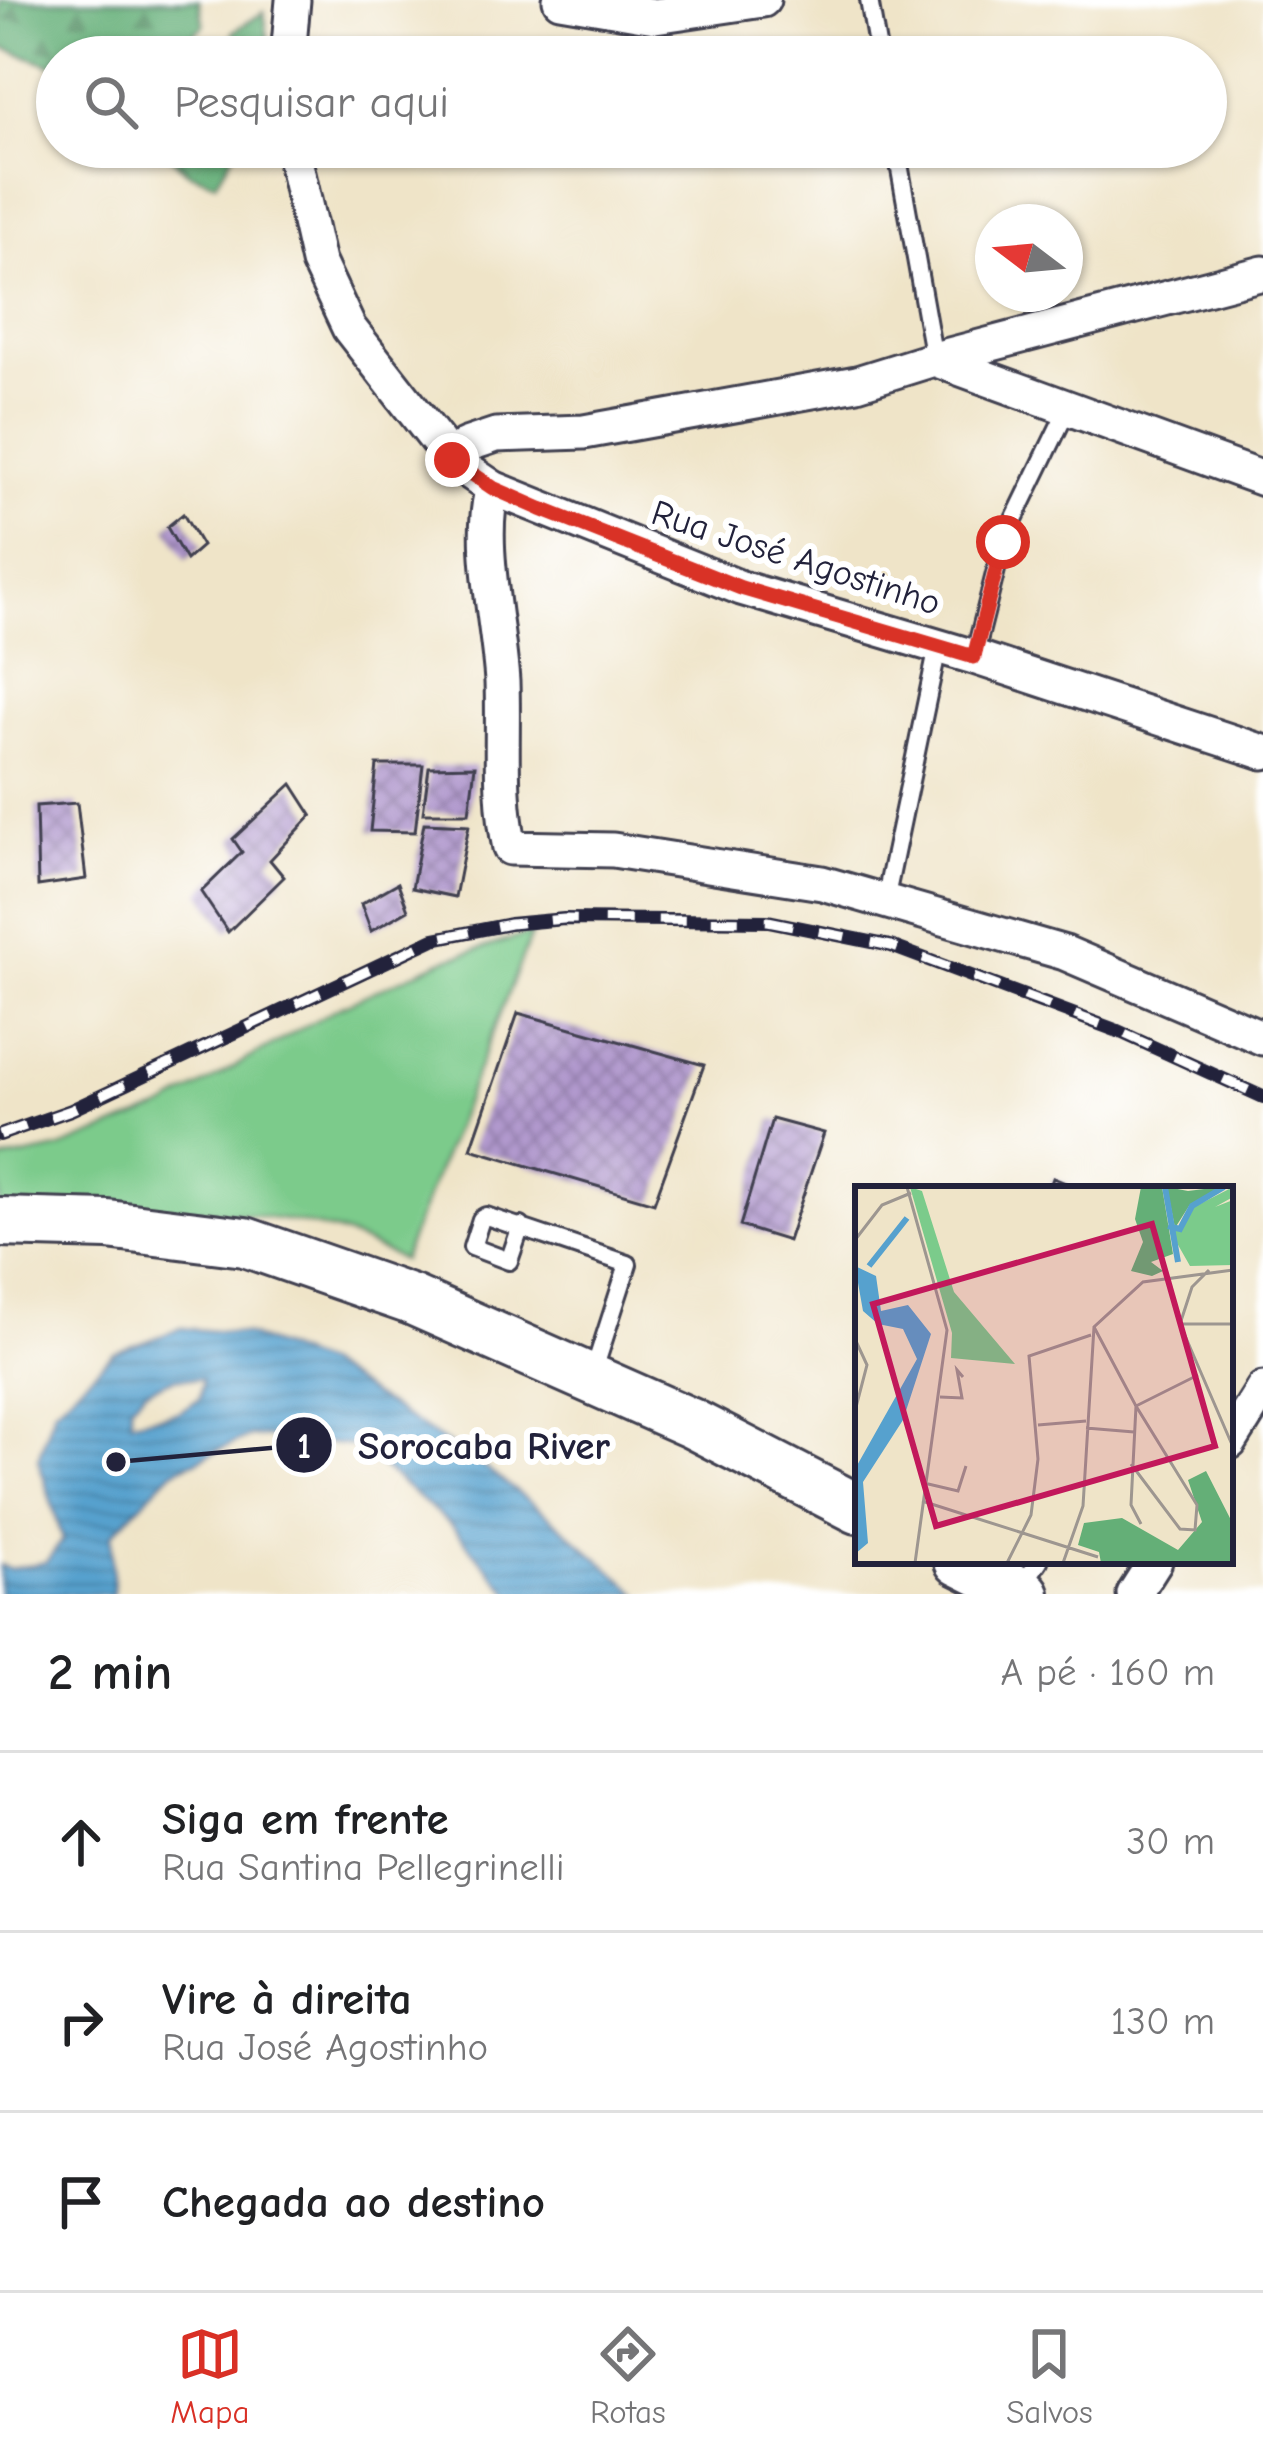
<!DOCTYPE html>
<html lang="pt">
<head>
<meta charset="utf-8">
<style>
	body { margin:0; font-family:"Comic Neue",sans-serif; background:#f6f6f6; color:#202124 }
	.compass { position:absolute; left:975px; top:204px; width:108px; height:108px; border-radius:50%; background:#fff; box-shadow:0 3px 9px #0004; rotate:286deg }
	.stop { position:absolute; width:36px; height:36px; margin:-27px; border:9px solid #d93025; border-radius:50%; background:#fff }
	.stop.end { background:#d93025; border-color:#fff; box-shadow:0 3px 12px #0008 }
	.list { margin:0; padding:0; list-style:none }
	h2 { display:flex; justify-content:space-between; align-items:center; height:156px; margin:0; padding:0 48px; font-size:51px }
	h2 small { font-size:39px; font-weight:400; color:#757577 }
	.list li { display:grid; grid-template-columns:78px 1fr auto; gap:36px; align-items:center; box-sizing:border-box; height:180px; padding:0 48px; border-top:3px solid #e0e0e0 }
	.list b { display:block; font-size:45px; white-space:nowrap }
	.list p { margin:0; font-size:39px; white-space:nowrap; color:#757577 }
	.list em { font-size:39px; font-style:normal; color:#757577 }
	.icon { flex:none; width:66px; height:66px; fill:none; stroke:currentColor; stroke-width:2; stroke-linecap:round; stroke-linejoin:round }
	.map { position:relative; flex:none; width:1263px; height:1594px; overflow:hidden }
	.search { position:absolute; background:#fff; box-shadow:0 3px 9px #0004; left:36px; right:36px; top:36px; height:132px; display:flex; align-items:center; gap:30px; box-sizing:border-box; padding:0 42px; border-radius:66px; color:#757577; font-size:45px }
	.sheet { height:696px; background:#fff }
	nav { display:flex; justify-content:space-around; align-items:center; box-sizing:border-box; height:168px; border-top:3px solid #e0e0e0; background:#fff; font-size:33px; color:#757577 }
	nav a { display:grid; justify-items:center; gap:6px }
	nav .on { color:#d93025 }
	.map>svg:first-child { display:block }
</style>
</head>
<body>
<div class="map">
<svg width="1263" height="1594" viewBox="0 0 1263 1594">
	<defs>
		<pattern id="forest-firs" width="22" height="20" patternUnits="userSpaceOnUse" patternTransform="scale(3)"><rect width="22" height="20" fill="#64af77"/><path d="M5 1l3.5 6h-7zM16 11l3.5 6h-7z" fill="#528e63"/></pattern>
		<pattern id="water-rules" width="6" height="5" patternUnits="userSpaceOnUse" patternTransform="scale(3)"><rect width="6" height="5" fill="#56a1ce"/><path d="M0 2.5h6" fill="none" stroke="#4783a8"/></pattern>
		<pattern id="building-cross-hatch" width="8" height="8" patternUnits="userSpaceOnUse" patternTransform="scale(3)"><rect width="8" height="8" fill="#b199cd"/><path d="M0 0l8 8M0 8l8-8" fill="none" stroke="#907ca8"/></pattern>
	</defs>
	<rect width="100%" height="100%" fill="#fff"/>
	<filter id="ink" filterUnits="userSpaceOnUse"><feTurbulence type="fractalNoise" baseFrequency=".00833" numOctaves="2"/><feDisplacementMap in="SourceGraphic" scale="24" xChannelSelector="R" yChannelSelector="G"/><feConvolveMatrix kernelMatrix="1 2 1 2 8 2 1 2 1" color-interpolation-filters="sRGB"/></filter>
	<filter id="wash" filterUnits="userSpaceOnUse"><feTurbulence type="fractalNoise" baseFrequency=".004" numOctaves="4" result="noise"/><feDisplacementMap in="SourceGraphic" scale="48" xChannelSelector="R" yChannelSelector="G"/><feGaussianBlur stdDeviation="2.7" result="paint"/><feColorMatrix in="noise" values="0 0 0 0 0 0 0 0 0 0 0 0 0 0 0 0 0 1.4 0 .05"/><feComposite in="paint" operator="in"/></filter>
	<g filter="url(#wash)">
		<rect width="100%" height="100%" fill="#efe4c8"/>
		<path fill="#7bcb8b" stroke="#4e7663" stroke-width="3" d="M532 933 402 1260C380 1250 357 1238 333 1231 226 1202 110 1209 0 1211V1161L58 1149 163 1108 335 1009 444 960Z"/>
		<g fill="url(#forest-firs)" stroke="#436859" stroke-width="3">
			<polygon points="0,0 199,0 204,26 185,41 193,57 57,57 57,67 0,47"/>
			<polygon points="264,12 271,57 220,57 228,54 234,31"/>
			<polygon points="161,147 237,147 216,183 185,171"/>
		</g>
		<path fill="url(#water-rules)" stroke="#3c6284" stroke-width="3" fill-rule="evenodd" d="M182 1328 244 1334 323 1364 479 1464 548 1515 639 1594H511L452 1526 357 1446 250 1436 173 1471 112 1534 113 1594H0V1565L10 1569 46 1562 63 1540 38 1459 54 1409 114 1353ZM175 1378 202 1379 200 1398 179 1412 131 1421V1405L146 1390Z"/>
		<g id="blocks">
			<g fill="url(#building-cross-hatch)">
				<polygon points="183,514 202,546 186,560 167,527"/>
				<polygon points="377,765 423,765 415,832 370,831"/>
				<polygon points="475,766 469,813 423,813 429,767"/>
				<polygon points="292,784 312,815 270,860 284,877 228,932 201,892 242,852 233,839"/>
				<polygon points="77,803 86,879 38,886 36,806"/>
				<polygon points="424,823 469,825 455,897 412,888"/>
				<polygon points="398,883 408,910 371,931 361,904"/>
				<polygon points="518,1013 704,1065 654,1203 471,1149"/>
				<polygon points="772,1119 824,1133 788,1241 740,1226"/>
				<polygon points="1053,1178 1080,1189 1049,1189"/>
			</g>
		</g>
	</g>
	<g filter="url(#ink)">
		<use href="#blocks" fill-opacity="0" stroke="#413f50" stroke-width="3"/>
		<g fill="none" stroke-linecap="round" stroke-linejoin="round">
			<g stroke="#413f50" stroke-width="22">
				<g id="lane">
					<polyline points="869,0 879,57"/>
					<polyline points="896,147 934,359"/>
					<polyline points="974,657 1003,542 1067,410"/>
					<polyline points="885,901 938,647"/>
					<polyline points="521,1226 509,1261 472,1247 481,1219 486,1216 628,1264 592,1376"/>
					<polyline points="1022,1586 1039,1561"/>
				</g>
			</g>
			<g stroke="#413f50" stroke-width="39">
				<g id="street">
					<polyline points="560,0 655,16 763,0"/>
					<polyline points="288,57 293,0"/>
					<polyline points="292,147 318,262 349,328 452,460 493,488 741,588 974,657 1263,752"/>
					<polyline points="934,359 1263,273"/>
					<polyline points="452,460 466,445 496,435 584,432 857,383 934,359 1263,479"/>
					<path d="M493 488C477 538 499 627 502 682 504 738 498 793 510 848L613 850 822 883 1065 953 1263 1038"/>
					<polyline points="1230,1442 1263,1389"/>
					<polyline points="1134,1594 1155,1561"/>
				</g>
			</g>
			<g stroke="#413f50" stroke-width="54">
				<g id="secondary">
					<polyline points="0,1222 108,1225 245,1242 412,1300 691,1423 858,1509"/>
					<polyline points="959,1561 1025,1594"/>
				</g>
			</g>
			<use href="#lane" stroke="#fff" stroke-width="16"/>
			<use href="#street" stroke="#fff" stroke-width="33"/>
			<use href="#secondary" stroke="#fff" stroke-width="48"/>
			<g stroke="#22223b" stroke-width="14">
				<polyline id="rail" points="0,1135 71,1110 434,939 510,924 564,919 768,921 891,946 1118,1031 1263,1097"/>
			</g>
			<use href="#rail" stroke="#fff" stroke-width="9" stroke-dasharray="27" stroke-linecap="butt"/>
		</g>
	</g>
	<g fill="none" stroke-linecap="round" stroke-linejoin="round" filter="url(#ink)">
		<polyline stroke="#d93025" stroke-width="15" points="452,460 493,488 541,509 741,588 974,657 1003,542"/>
	</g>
	<g text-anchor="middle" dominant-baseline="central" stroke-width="12" stroke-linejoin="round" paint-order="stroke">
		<g font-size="36" fill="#22223b" stroke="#fff">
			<text transform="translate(796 558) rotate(18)">Rua José Agostinho</text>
		</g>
	</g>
	<g transform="translate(855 1186)">
		<rect width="378" height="378" fill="#efe4c8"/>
		<path d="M55 1 67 5 99 106 160 178 96 172 97 147ZM378 1V11L360 21 378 14V79L335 80 314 43 326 45 339 21Z" fill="#7bcb8b"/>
		<path d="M286 1H307L318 68 296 76 308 85 297 90 276 85 288 56 280 33ZM312 1 333 5 365 1 334 20 320 42ZM351 285 378 338V377H246L244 366 223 359 229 337 267 332 323 364 347 336 333 294Z" fill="#64af77"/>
		<path d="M0 80 21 90 26 125 53 119 76 148 48 234 8 296 13 357 0 368V283L62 173 48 143 23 138 8 125Z" fill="#56a1ce"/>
		<path fill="none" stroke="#56a1ce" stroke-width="6" d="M310 1 323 76M313 40 325 43 337 20 369 1M14 80 52 32"/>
		<path fill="none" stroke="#9d9690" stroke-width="3" d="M52 1 92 144 60 377M0 54 27 19 56 7M354 84 337 101 325 138 378 261M325 138H378M239 141 281 220 276 319 286 338M0 153 12 179 0 225M85 211 107 212 102 184 108 191M183 239 231 235M231 242 279 246M276 278 325 343 340 344 342 319 281 220 343 189M69 297 103 305 111 280M67 315 243 371M152 377 176 329 183 273 174 170 236 149M208 377 228 320 239 141 288 96 378 84"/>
		<path fill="#c2185b" fill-opacity="0.15" stroke="#c2185b" stroke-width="6" d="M297 38 360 260 81 340 18 118Z"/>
		<rect width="378" height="378" fill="none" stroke="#22223b" stroke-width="6"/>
	</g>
	<path fill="none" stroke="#22223b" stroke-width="4.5" d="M116 1462L304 1445"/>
	<g fill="#22223b" stroke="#fff" stroke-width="4.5">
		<circle cx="116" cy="1462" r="12"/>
		<circle cx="304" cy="1445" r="30"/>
	</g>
	<g font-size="36" text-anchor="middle" font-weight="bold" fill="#fff">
		<text x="304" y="1458">1</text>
	</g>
	<g font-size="39" text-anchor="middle" font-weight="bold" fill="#22223b" stroke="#fff" stroke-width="12" stroke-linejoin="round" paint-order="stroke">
		<text x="484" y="1459">Sorocaba River</text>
	</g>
</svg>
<svg class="compass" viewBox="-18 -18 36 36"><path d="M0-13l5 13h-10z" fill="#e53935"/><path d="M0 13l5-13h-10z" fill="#757577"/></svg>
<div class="stop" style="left:1003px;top:542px"></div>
<div class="stop end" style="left:452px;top:460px"></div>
<div class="search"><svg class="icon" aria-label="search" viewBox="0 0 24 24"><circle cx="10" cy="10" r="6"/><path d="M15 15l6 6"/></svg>Pesquisar aqui</div>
</div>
<section class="sheet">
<h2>2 min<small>A pé · 160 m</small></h2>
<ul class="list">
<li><svg class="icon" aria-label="ahead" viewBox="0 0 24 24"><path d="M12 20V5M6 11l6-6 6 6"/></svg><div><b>Siga em frente</b><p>Rua Santina Pellegrinelli</p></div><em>30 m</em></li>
<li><svg class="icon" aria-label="right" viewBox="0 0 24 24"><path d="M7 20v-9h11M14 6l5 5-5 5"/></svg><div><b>Vire à direita</b><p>Rua José Agostinho</p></div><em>130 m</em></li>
<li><svg class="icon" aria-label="arrive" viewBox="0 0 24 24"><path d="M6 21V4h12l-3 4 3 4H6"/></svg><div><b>Chegada ao destino</b></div></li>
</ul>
</section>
<nav>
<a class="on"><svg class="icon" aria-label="map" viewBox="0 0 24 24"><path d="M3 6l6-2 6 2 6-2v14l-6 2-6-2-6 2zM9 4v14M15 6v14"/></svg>Mapa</a>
<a><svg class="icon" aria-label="directions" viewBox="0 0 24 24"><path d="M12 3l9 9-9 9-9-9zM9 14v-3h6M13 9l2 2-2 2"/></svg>Rotas</a>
<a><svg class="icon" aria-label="saved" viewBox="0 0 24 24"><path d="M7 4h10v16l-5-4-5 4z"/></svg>Salvos</a>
</nav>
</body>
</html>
